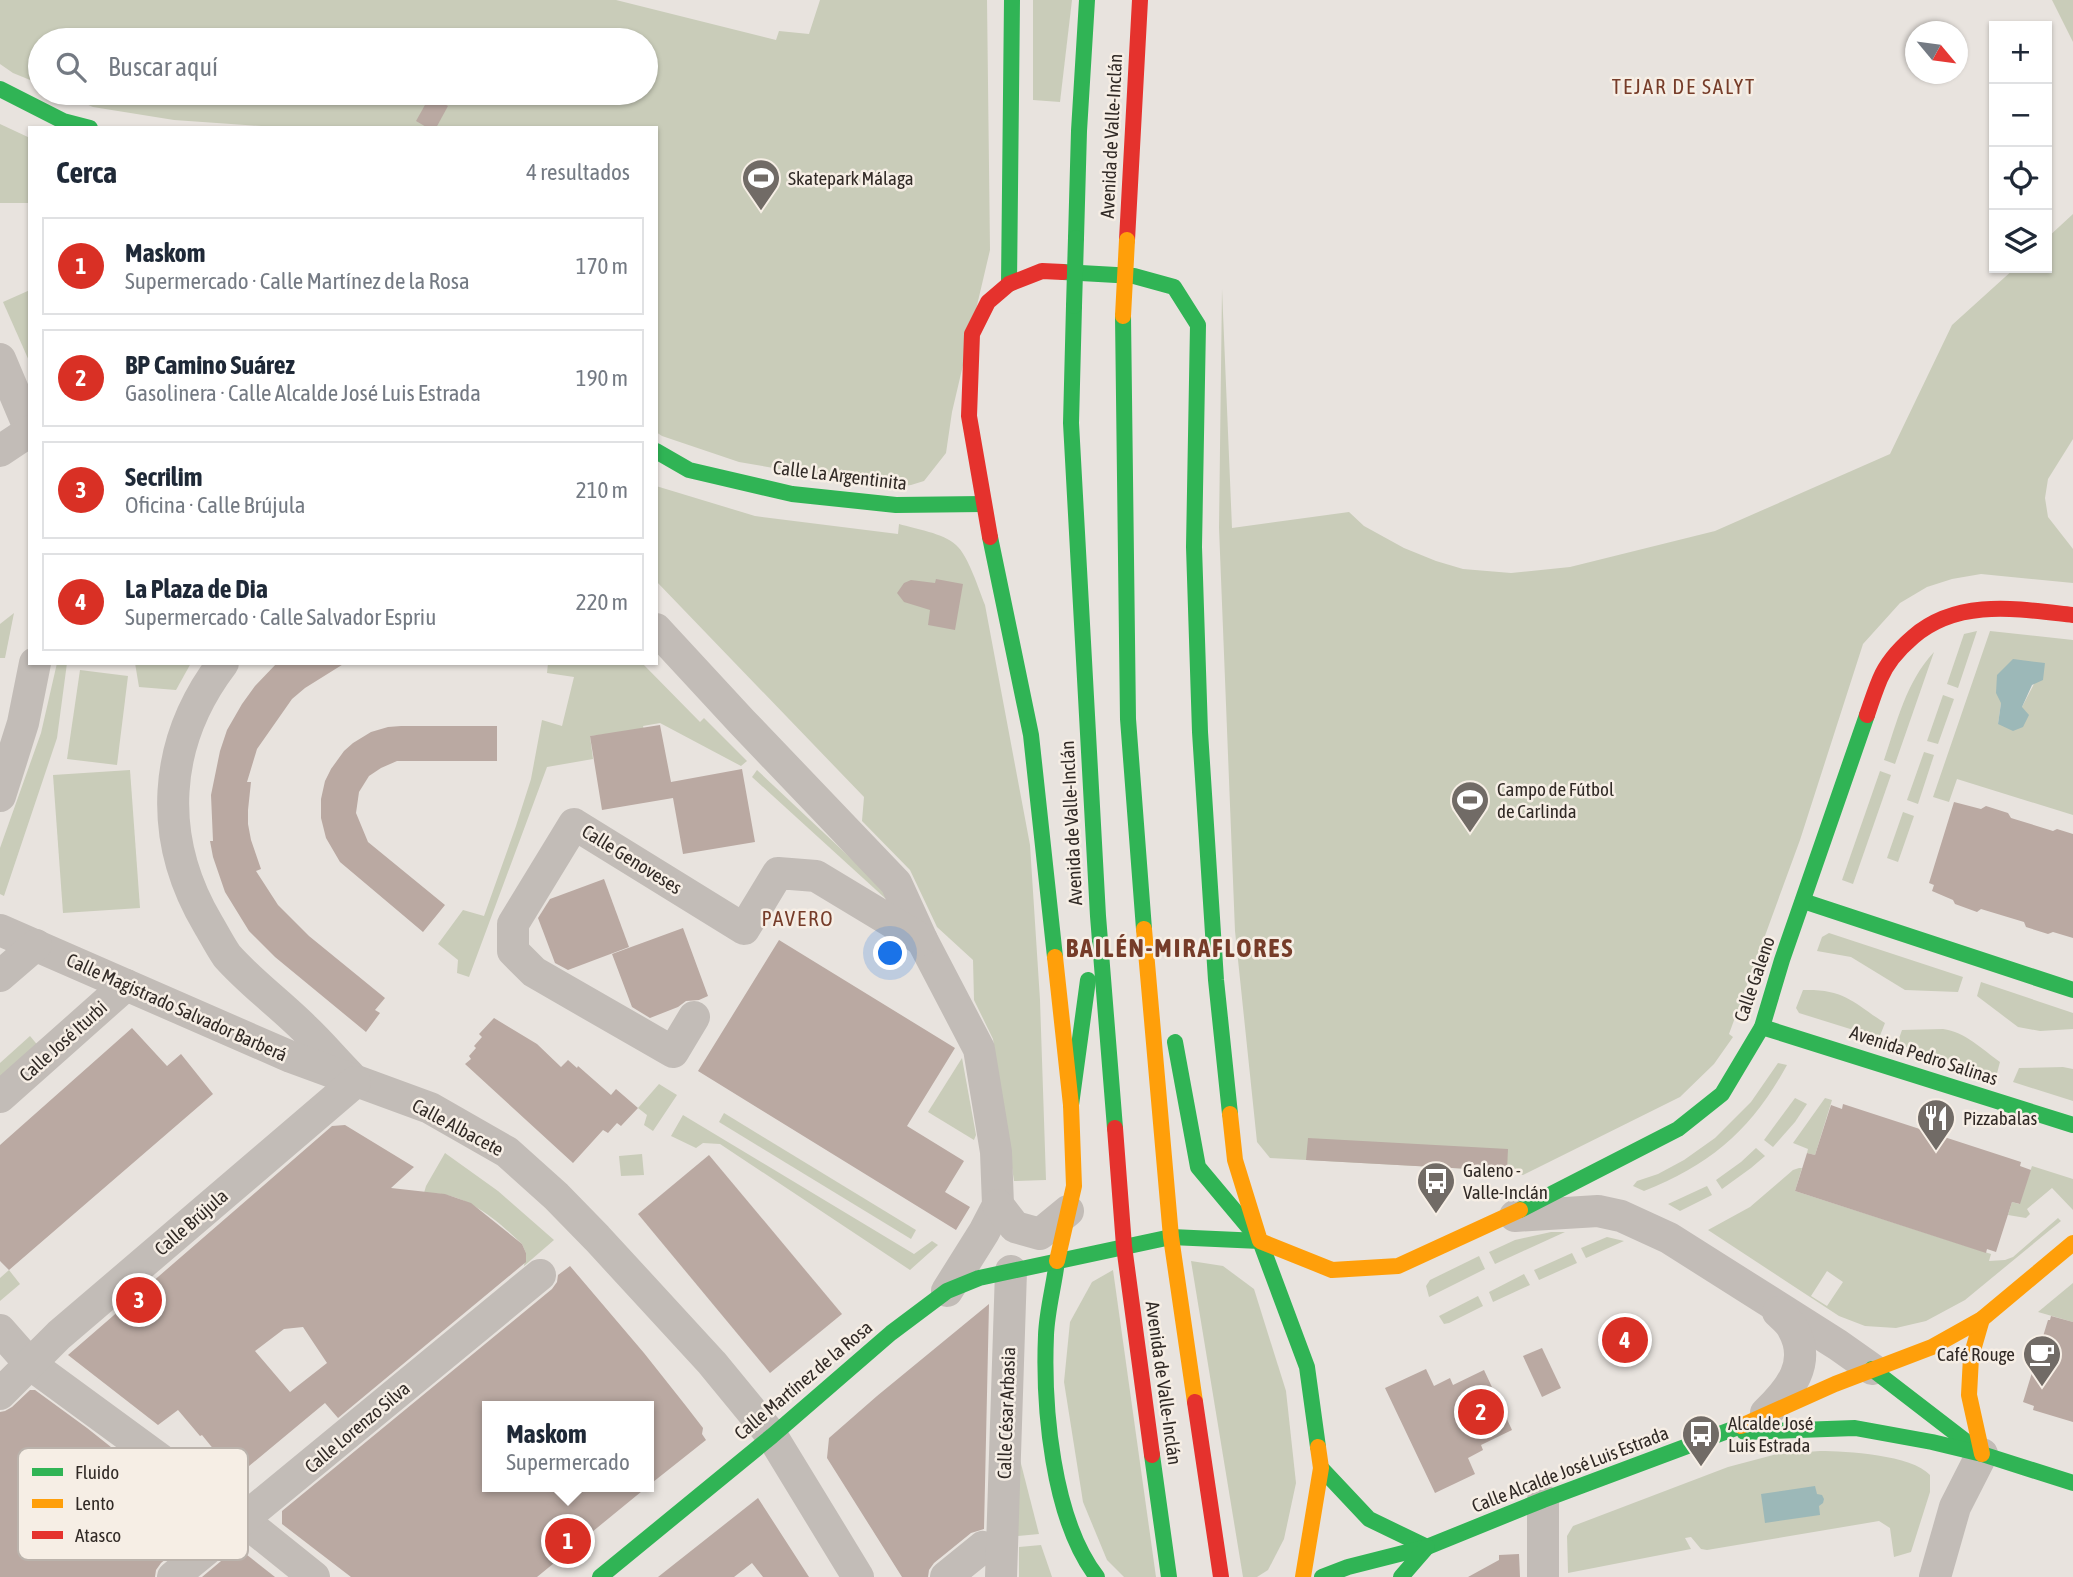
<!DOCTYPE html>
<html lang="es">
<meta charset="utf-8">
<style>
body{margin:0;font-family:"Asap Condensed",sans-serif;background:#f2f2f3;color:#1f2937}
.controls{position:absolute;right:21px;top:21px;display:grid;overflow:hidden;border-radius:0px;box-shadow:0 2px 5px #0004}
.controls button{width:63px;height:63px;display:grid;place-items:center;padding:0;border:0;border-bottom:2px solid #e0e1e3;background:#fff;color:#1f2937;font:35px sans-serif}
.compass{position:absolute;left:1905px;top:21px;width:63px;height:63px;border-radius:50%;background:#fff;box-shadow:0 2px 5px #0004;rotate:119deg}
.you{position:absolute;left:891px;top:954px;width:24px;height:24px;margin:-18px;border:5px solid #fff;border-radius:50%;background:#1a73e8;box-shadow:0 0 0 10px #1a73e833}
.badge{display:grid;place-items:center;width:46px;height:46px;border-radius:50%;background:#d93025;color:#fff;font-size:23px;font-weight:700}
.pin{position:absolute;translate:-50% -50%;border:4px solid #fff;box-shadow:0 2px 7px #0006}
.popup{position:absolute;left:482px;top:1401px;width:172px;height:91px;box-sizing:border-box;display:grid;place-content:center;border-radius:0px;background:#fff;filter:drop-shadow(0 2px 5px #0005);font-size:23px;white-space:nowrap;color:#747a83}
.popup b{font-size:26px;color:#1f2937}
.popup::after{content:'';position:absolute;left:50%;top:100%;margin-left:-14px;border:14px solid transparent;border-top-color:#fff}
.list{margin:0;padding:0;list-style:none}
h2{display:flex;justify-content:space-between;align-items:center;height:91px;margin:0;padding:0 28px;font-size:30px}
h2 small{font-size:23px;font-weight:400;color:#747a83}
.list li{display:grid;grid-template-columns:46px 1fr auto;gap:21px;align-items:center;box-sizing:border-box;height:98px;margin:0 14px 14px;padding:0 14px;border:2px solid #e0e1e3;border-radius:0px}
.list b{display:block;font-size:26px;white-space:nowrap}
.list p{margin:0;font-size:23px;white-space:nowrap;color:#747a83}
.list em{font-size:23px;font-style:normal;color:#747a83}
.icon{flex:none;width:38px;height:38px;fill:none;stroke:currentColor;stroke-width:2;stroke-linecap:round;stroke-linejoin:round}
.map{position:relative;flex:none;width:2073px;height:1577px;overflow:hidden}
.search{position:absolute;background:#fff;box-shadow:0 2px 5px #0004;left:28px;top:28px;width:630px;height:77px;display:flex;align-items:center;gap:18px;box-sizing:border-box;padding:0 24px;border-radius:38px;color:#747a83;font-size:26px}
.panel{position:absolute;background:#fff;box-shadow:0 2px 5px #0004;left:28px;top:126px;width:630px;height:539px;border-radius:0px}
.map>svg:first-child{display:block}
.green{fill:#c9ccb9;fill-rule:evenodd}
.water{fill:#9cb8b8}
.building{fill:#baa9a2;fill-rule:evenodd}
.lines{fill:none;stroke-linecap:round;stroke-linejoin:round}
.street{stroke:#c2bcb7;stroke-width:32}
.fast{stroke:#30b455;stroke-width:16}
.slow{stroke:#ff9f0a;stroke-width:16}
.jam{stroke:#e5322d;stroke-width:16}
.fast-bridge{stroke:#30b455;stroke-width:16}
.slow-bridge{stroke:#ff9f0a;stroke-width:16}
.labels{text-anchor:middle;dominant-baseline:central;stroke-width:5;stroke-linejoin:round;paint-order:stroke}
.street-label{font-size:19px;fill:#312a26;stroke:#f6eee5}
.poi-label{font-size:19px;fill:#312a26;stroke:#f6eee5;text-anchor:start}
.neighbourhood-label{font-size:21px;letter-spacing:2px;fill:#763c29;stroke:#f6eee5}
.district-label{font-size:26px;font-weight:bold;letter-spacing:2px;fill:#763c29;stroke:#f6eee5}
.key{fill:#f6eee5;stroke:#bbb3ac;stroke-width:2}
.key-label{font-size:19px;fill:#312a26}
</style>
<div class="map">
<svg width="2073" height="1577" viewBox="0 0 2073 1577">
<rect width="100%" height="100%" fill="#e8e3de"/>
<g class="green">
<path d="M0,0H616L776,40L779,31L809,34L820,0H987L990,250L952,412L946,453L924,481L911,485L888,488L739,462L662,436L656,432V128H290L174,120L93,107L60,93H646V40H40V84L13,73L0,64Z"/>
<path d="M1033,0H1072L1060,102L1033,100Z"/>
<path d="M2052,0H2073V42Z"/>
<path d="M0,124L30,138V203H0Z"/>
<path d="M2073,214V439L2048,479L2045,498L2048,517L2073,549V583L1981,574L1952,579L1927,587L1900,603L1863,644L1800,840L1729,1034L1733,1037L1714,1064L1680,1097L1523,1175L1507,1171L1270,1158L1257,1142L1235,931L1219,528L1222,289L1232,528L1349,512L1364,526L1404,548L1436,561L1463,569L1511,573L1570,567L1715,531L1890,454L1952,325L2015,268H2047V238Z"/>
<path d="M30,290V363L3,302Z"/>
<path d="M656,486L755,516L898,534L899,524C916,529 943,533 956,545C968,555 979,590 985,605L1030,845L1040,1000L1046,1180L1014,1181L993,1039L974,1000L973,960L937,927L910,870L862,821L864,797L656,581Z"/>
<path d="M14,613L5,658H0V624Z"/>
<path d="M1977,631L1958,688L1947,684L1964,634Z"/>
<path d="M1990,631L2073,640V815L1957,779L1949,802L1933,797ZM2045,663L2022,707L1998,724L2001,703Z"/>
<path d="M1934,652L1895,764L1884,760C1897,722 1906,682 1934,652Z"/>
<path d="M57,663H67L57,738L4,896L0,894V848L41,733Z"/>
<path d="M135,663H191L176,690L139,687Z"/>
<path d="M548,663H642L700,722L704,718L747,761L741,766L660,723L643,726L644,730L590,736L593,759L547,767L469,977L457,973L458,960L438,944L463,910L484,916L516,826L531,779L542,720L562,726L574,677L547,673Z"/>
<path d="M80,670L128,676L117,765L67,759Z"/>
<path d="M1943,695L1954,699L1938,744L1927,741Z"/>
<path d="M1924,752L1934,755L1918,804L1907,800Z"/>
<path d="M130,770L140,908L63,913L53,775Z"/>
<path d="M757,770L891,896L886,899L752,777Z"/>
<path d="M1880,771L1891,775L1853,884L1842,880Z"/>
<path d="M1903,812L1914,816L1898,862L1887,858Z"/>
<path d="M1829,933L1963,977L1958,992L1905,990L1851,957L1817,951L1822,937Z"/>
<path d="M1981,982L2073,1013V1029L2040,1031L2018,1027L1977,996Z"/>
<path d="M1803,990C1845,989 1852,1002 1885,1023L1879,1038L1799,1013L1796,1008Z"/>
<path d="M1943,1029C1965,1032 1982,1049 2000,1062L1996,1077L1897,1044L1902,1030Z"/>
<path d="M30,1036L40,1048L0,1083V1063Z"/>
<path d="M962,1058L976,1135L974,1140L928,1112Z"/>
<path d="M1778,1063L1787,1065C1752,1129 1712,1164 1644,1191L1633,1186L1637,1181L1658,1174L1684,1160L1715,1138L1751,1102Z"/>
<path d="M2063,1067L2073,1069V1101L2013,1082L2019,1068Z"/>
<path d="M659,1084L677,1095L653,1131L644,1125L647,1115L638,1108Z"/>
<path d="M1795,1098L1807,1104L1795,1122L1773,1147L1764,1140Z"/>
<path d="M1825,1098L1832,1100L1815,1155L1807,1153L1808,1149L1793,1143Z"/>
<path d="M724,1113L916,1230L911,1239L719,1122Z"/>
<path d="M683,1115L914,1254L932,1241L938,1245L910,1270L720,1144L703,1143L696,1148L671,1136Z"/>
<path d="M1756,1148L1765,1156L1751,1168L1722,1189L1716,1180L1741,1162Z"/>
<path d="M445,1153L498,1191L554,1240L524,1266L526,1253L522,1244C495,1218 464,1191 424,1193L426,1186Z"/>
<path d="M642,1154L644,1175L621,1176L619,1156Z"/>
<path d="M2032,1166L2073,1179V1210L2052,1188L2027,1209L2030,1214L2026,1218L2008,1215L2012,1202L2019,1204Z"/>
<path d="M1799,1168H1802L1795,1191L1991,1254L1989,1261L2005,1260L2013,1257L2058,1218L2061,1221L1965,1300L1926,1321L1896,1328L1865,1326L1839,1316L1708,1230L1750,1207L1793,1170ZM1827,1271L1843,1282L1827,1306L1811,1296Z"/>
<path d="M1707,1186L1712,1195L1680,1211L1668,1204Z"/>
<path d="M1551,1232H1565L1495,1264L1489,1252L1515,1240Z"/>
<path d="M1607,1237L1624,1241L1586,1258L1581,1248Z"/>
<path d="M1572,1253L1577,1263L1539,1280L1534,1270Z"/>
<path d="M1479,1256L1485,1269L1429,1297L1426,1286L1430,1280Z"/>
<path d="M1191,1261L1223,1266L1254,1289L1286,1391L1296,1483L1284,1539L1268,1570L1257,1577H1243Z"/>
<path d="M9,1270L20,1284L0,1301V1278Z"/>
<path d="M1113,1270L1156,1577H1124L1107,1560L1083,1502L1064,1382L1070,1322L1092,1282Z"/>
<path d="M1524,1274L1530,1285L1493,1302L1489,1292Z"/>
<path d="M2073,1283V1322L2038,1312Z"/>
<path d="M1478,1296L1483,1306L1449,1323L1444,1324L1439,1316Z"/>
<path d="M1820,1451C1846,1451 1912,1455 1930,1475V1492L1911,1552L1894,1557L1890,1528L1879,1521L1707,1550L1701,1549L1691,1537L1685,1538L1691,1549L1568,1573L1567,1536L1573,1526L1728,1467L1777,1454Z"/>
<path d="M1018,1452L1039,1534L1018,1536Z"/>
<path d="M1041,1545L1052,1577H1019V1547Z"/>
</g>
<g class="water">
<path d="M2013,659L2045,663L2043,680L2032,685L2022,707L2029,715L2023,727L2013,731L1998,724L2001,703L1996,693L1997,675Z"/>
<path d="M1815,1486L1817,1494L1822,1495L1824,1499L1823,1503L1819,1506L1820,1515L1765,1523L1761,1494Z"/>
</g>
<g class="building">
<path d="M430,96L448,106L436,128H428L416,121Z"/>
<path d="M936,579L963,584L955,630L928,625L930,610L904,602L897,593L904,583L911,580L935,583Z"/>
<path d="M277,663H345L305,688L292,699L257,749L247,782H251L248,810V824L251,840L261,869L256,871L278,905L309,936L385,998L375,1010L380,1013L366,1032L275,957L249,931L225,892L213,857L210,841H213L211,795L220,751L227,730L242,704L255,686Z"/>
<path d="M660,725L671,782L742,769L755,842L683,854L673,798L602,810L590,736Z"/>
<path d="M401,726H497V761H397L381,768L369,776L359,792L356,813L368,842L445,905L423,932L340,862L326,838L321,818V799L325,781L331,769L344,751L353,743L371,732L388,727Z"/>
<path d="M1954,802L1981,809L1986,806L2008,813L2011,818L2053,831L2057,829L2073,834V938L2053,932L2048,934L2026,927L2024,922L1981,909L1977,912L1955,904L1953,900L1932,891L1934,885L1929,883Z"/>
<path d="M604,879L629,947L568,970L555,963L538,918L550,899Z"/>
<path d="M683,928L708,996L699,1000L686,1001L678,1007L650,1018L632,1007L612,954Z"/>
<path d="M779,940L955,1048L907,1126L964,1161L945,1192L970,1207L956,1230L698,1071Z"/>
<path d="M494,1018L537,1044L561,1067L568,1060L577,1068L578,1066L611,1095L616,1089L638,1108L621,1126L617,1123L608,1133L603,1130L573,1163L465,1064L471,1059L469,1056L476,1048L474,1046L482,1037L479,1034Z"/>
<path d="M132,1028L167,1066L181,1054L213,1094L9,1270L0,1261V1145Z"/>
<path d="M1843,1104L2021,1162L2020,1166L2031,1170L2020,1204L2012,1202L1996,1252L1987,1249L1986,1253L1795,1191L1807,1153L1815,1155L1831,1105L1842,1109Z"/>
<path d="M345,1125L414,1167L391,1188L445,1194L471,1203L522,1244L526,1253V1262L338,1418L325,1403L243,1471L228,1455L225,1458L217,1449L215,1451L202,1435L200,1436L178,1410L158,1425L68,1355L332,1126ZM303,1327L327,1363L290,1392L255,1351L284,1329Z"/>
<path d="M1308,1138L1508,1149L1507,1171L1306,1160Z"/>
<path d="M709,1155L842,1314L770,1373L638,1214Z"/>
<path d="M570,1266L644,1353L686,1406L703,1428L702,1434L706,1440L648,1486V1406H487V1487H647L537,1577H351L282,1524V1511L552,1289L557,1282L558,1275Z"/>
<path d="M989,1304L984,1529L971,1533L934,1563L929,1570L928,1577H902L827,1458L829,1438L877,1396Z"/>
<path d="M2051,1316L2073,1322V1422L2033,1410L2034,1406L2023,1402L2048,1320H2050Z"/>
<path d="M1542,1348L1561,1388L1542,1397L1523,1356Z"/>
<path d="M1426,1369L1434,1386L1450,1378L1453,1385L1484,1370L1512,1430L1481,1445L1483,1450L1468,1458L1475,1474L1435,1493L1385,1388Z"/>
<path d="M30,1390H35L87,1428L198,1516L200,1531L161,1563L156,1570L155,1577H0V1412L5,1411L12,1407Z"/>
<path d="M758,1498L809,1577H763L752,1563L734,1577H658Z"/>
<path d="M233,1551H242L275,1577H202Z"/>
<path d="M1519,1554L1520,1577H1468L1499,1560V1555Z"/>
</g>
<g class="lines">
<g class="street">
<path d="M0,359L30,430"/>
<path d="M0,451L30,431"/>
<path d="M656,629L742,722L896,883L922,940L979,1049L996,1152L998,1205L984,1232L947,1291"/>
<path d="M223,663C162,743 157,838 208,924C214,934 220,946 227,956C251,983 280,1004 305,1029C321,1044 335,1061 350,1076"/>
<path d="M0,796L23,723L35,663"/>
<path d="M0,930L291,1057L430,1108L507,1152L556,1196L597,1238L712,1363L772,1436L858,1577"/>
<path d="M0,976L36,945"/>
<path d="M694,1017L673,1052L534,972L513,951V924L574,824L744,929L778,873L816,876L922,940"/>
<path d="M0,1097L126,985"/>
<path d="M998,1205L1015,1227L1040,1234L1068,1211"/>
<path d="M1515,1216L1598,1211L1621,1216L1669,1238L1838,1345L1872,1369"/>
<path d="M0,1330L30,1364L243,1520L314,1577"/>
<path d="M0,1394L59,1335L355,1082"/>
<path d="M1766,1413C1790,1390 1812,1363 1793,1329C1790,1322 1783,1317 1778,1312"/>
<path d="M1543,1500V1577"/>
<path d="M173,1577L540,1275"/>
<path d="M946,1577L983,1547L1001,1555"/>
<path d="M1001,1577L1011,1271"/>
<path d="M1935,1577L1955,1507L1982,1454"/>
</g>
<g class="fast">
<path d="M0,89L63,121L90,128"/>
<path d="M1076,238L1079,131L1087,0"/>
<path d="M1063,272L1134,276L1174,287L1198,325L1194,547L1200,732L1216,980L1230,1114"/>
<path d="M1009,284L1012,0"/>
<path d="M1074,306L1071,423L1098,916L1115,1128"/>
<path d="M1123,316L1128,719L1144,929"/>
<path d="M656,451L689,470L792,494L896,505L983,504"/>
<path d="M990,537L1031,735L1055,957"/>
<path d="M1803,901L2073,990"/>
<path d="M1762,1027L2073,1125"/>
<path d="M1175,1042L1198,1167L1260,1241L1307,1367L1318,1447"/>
<path d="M1071,1105L1088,980"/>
<path d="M1520,1210L1678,1129L1722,1094L1762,1027L1782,960L1867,715"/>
<path d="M1057,1261C1054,1286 1047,1310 1046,1335C1043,1406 1052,1519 1097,1577"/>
<path d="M1872,1369L1972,1446"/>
<path d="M1744,1432L1855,1428L1932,1442L1982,1454L2073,1483"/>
<path d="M1152,1455L1169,1577"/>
<path d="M1321,1468L1369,1519L1427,1547"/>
<path d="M600,1577L772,1436L891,1333L947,1291L979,1278L1171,1237L1260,1241"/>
<path d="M1322,1577L1348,1567L1427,1547L1543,1500L1741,1426"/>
<path d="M1401,1577L1427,1547"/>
</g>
<g class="slow">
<path d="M1144,929L1171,1237L1195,1402"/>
<path d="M1055,957L1071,1105L1074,1186L1057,1261"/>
<path d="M1230,1114L1235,1160L1260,1241L1332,1270L1398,1266L1520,1210"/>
<path d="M1982,1319L1971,1357L1969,1395L1982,1454"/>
<path d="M1741,1426L1835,1384L1932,1347L1982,1319L2073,1243"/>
<path d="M1303,1577L1321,1468L1318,1447"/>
</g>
<g class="jam">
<path d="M1127,240L1140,0"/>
<path d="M990,537L969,416L972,334L988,302L1009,284L1042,271L1063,272"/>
<path d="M1867,715C1871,703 1875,691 1880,679C1887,662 1899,649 1913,637C1958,598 2018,609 2073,615"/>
<path d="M1115,1128L1124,1246L1152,1455"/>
<path d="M1195,1402L1221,1577"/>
</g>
<path class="fast-bridge" d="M1074,306L1076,238"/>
<path class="slow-bridge" d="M1123,316L1127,240"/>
</g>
<defs>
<symbol id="stadium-pin" viewBox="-11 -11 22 30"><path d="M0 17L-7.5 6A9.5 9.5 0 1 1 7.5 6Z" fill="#716b66" stroke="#f6eee5"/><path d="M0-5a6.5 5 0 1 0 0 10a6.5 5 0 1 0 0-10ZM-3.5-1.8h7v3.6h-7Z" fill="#fff"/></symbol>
<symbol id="restaurant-pin" viewBox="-11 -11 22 30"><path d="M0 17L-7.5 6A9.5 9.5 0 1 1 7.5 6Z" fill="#716b66" stroke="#f6eee5"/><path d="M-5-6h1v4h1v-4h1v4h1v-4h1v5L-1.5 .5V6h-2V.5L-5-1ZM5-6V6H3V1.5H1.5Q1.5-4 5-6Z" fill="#fff"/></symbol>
<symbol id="bus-pin" viewBox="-11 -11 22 30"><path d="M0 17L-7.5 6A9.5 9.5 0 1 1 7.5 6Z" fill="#716b66" stroke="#f6eee5"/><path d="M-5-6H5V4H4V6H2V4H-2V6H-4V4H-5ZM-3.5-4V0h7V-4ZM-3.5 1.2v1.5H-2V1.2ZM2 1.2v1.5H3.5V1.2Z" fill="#fff"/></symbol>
<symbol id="cafe-pin" viewBox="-11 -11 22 30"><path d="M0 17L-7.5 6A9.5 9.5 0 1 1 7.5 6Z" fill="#716b66" stroke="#f6eee5"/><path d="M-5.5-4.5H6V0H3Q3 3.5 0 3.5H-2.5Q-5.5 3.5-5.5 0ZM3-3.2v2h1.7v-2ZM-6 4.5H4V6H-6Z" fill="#fff"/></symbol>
</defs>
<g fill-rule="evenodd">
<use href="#stadium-pin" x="739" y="156" width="44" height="60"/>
<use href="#stadium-pin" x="1448" y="778" width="44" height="60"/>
<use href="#restaurant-pin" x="1914" y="1096" width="44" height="60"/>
<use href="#bus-pin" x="1414" y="1159" width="44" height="60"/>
<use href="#cafe-pin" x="2020" y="1332" width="44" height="60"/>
<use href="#bus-pin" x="1679" y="1412" width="44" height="60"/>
</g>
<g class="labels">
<g class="street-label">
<text transform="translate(1111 136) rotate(-87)">Avenida de Valle-Inclán</text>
<text transform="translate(840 475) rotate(7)">Calle La Argentinita</text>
<text transform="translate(1071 823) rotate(-93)">Avenida de Valle-Inclán</text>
<text transform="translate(632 859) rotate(32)">Calle Genoveses</text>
<text transform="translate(1754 979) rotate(-71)">Calle Galeno</text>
<text transform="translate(177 1007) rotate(24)">Calle Magistrado Salvador Barberá</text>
<text transform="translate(63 1041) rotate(-42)">Calle José Iturbi</text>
<text transform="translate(1924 1055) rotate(18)">Avenida Pedro Salinas</text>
<text transform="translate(458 1127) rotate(28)">Calle Albacete</text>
<text transform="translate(191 1222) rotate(-41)">Calle Brújula</text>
<text transform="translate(803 1380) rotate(-40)">Calle Martínez de la Rosa</text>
<text transform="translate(1164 1383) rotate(82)">Avenida de Valle-Inclán</text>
<text transform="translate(1006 1413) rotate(-88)">Calle César Arbasia</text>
<text transform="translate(357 1427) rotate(-40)">Calle Lorenzo Silva</text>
<text transform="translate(1570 1469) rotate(-21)">Calle Alcalde José Luis Estrada</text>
</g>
<g class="poi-label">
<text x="788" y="178">Skatepark Málaga</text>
<text x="1497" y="789">Campo de Fútbol<tspan x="1497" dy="22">de Carlinda</tspan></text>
<text x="1963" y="1118">Pizzabalas</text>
<text x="1463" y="1170">Galeno -<tspan x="1463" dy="22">Valle-Inclán</tspan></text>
<text x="2015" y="1354" text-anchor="end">Café Rouge</text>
<text x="1728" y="1423">Alcalde José<tspan x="1728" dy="22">Luis Estrada</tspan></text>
</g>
<g class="neighbourhood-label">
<text x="1684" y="86">TEJAR DE SALYT</text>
<text x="798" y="918">PAVERO</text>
</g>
<g class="district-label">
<text x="1180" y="948">BAILÉN-MIRAFLORES</text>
</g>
</g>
<rect x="18" y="1448" width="230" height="112" rx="10" class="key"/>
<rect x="32" y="1468" width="31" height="8" fill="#30b455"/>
<rect x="32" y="1499" width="31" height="9" fill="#ff9f0a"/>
<rect x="32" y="1531" width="31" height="8" fill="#e5322d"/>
<g class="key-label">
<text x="75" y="1479">Fluido</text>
<text x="75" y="1510">Lento</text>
<text x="75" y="1542">Atasco</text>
</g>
</svg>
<div class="controls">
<button>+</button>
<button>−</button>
<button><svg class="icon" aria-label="locate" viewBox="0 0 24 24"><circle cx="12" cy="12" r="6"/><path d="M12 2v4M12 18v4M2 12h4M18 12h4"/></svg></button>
<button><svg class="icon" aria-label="layers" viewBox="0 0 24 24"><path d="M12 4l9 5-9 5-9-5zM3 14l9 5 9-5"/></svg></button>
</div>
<svg class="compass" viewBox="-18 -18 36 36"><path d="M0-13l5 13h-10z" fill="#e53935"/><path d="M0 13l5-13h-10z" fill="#747a83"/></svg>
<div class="you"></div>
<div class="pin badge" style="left:568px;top:1541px">1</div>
<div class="popup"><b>Maskom</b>Supermercado</div>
<div class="pin badge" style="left:1481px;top:1412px">2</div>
<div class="pin badge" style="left:139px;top:1300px">3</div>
<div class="pin badge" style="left:1625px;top:1340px">4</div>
<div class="search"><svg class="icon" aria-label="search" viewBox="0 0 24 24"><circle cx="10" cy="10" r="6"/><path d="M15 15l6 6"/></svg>Buscar aquí</div>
<section class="panel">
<h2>Cerca<small>4 resultados</small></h2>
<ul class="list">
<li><span class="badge">1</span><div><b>Maskom</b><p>Supermercado · Calle Martínez de la Rosa</p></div><em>170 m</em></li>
<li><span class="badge">2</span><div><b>BP Camino Suárez</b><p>Gasolinera · Calle Alcalde José Luis Estrada</p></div><em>190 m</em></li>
<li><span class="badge">3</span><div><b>Secrilim</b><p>Oficina · Calle Brújula</p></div><em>210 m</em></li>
<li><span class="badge">4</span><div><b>La Plaza de Dia</b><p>Supermercado · Calle Salvador Espriu</p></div><em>220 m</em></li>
</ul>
</section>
</div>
